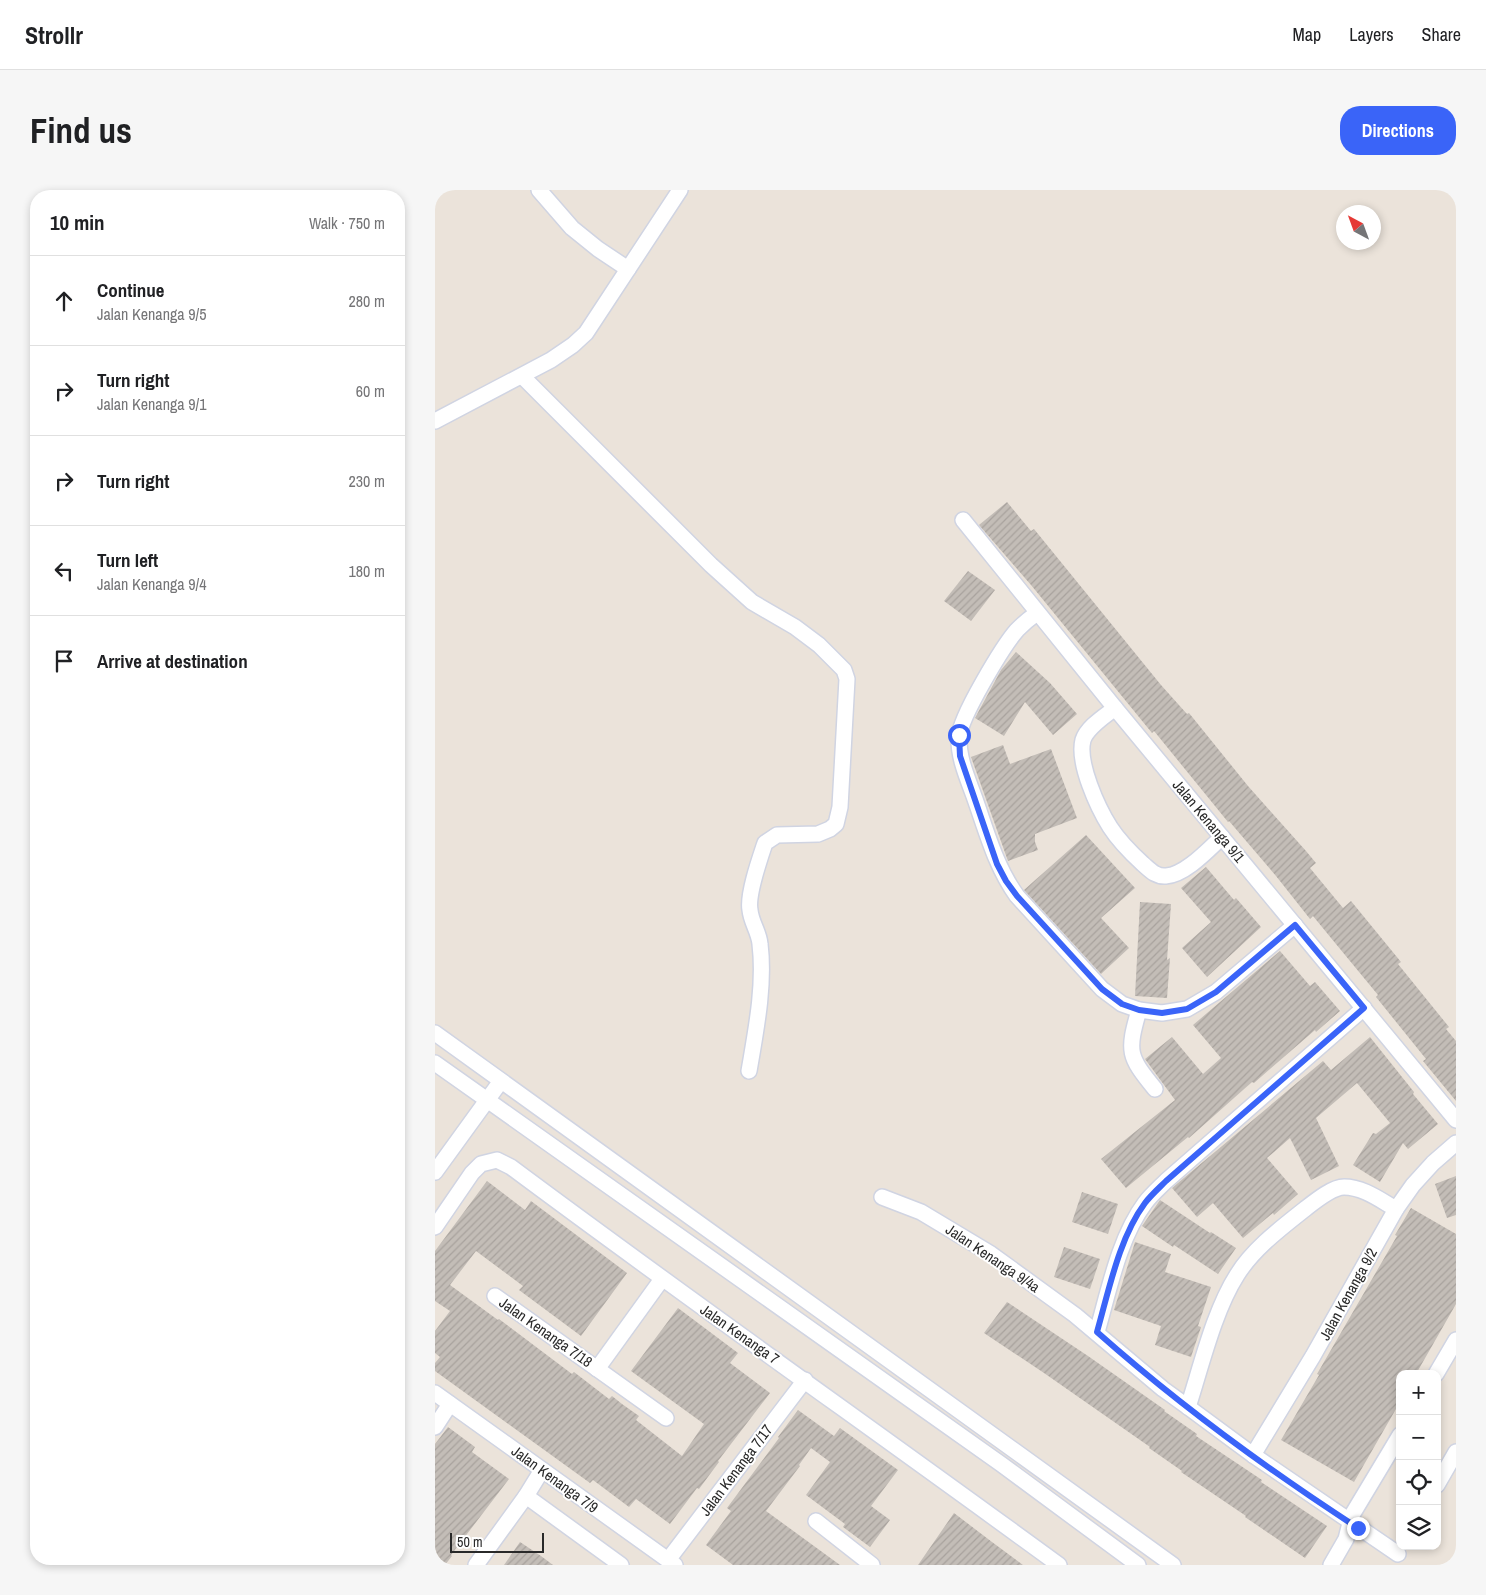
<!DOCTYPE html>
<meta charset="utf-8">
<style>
body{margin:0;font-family:"Archivo Narrow",sans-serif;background:#f6f6f6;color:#202124}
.controls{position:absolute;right:15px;bottom:15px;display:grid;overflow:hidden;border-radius:10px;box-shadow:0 2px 8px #0003}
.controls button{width:45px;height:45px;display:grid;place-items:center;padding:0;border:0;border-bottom:1px solid #e0e0e0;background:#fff;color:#202124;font:25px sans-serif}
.compass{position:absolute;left:901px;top:15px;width:45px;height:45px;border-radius:50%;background:#fff;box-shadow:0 2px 8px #0003;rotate:319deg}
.scale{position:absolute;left:15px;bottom:12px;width:94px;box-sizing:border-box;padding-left:5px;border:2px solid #292929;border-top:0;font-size:14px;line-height:18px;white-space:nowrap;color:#292929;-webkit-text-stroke:4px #fff;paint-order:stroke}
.stop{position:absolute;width:15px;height:15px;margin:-11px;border:4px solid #3a64f8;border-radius:50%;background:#fff}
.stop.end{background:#3a64f8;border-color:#fff;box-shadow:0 1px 5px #0008}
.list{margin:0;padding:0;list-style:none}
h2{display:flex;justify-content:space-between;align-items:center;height:65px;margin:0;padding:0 20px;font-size:21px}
h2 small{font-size:16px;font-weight:400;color:#757577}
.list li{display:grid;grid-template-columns:32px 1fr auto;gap:15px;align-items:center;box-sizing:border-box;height:90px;padding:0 20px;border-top:1px solid #e0e0e0}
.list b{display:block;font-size:19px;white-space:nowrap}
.list p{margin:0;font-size:16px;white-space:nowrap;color:#757577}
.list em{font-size:16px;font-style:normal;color:#757577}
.icon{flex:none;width:28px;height:28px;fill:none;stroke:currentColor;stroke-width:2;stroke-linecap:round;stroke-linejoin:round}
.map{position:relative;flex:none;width:1021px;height:1375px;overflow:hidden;border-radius:20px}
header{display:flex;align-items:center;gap:30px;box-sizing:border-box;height:70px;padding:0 25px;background:#fff;border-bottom:1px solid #e0e0e0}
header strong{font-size:24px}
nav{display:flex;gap:28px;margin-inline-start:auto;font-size:18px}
.intro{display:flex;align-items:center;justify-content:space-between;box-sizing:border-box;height:120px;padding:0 30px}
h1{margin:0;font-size:35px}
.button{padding:12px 22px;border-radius:20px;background:#3a64f8;color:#fff;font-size:18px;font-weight:700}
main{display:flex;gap:30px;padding:0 30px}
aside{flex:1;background:#fff;border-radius:20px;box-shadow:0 2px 8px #0003}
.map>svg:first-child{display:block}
.building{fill:url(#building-hatch)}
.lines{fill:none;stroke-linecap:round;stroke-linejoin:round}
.minor-casing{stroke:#d0d4e2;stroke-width:18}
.minor{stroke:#fff;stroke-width:15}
.route{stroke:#3a64f8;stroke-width:6}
.labels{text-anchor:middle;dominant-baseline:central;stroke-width:4;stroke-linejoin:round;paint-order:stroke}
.street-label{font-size:15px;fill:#292929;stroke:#fff}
</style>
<header>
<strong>Strollr</strong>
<nav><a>Map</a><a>Layers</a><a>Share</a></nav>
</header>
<div class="intro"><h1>Find us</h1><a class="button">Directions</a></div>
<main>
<aside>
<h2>10 min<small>Walk · 750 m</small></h2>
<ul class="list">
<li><svg class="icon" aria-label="ahead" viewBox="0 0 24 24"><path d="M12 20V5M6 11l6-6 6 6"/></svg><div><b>Continue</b><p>Jalan Kenanga 9/5</p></div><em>280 m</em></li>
<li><svg class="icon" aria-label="right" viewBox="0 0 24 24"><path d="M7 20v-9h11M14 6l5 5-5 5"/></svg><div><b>Turn right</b><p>Jalan Kenanga 9/1</p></div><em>60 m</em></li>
<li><svg class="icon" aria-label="right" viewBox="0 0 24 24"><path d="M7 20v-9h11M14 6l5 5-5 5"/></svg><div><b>Turn right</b></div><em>230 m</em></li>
<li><svg class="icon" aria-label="left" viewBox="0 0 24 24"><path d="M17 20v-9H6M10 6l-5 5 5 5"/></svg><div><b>Turn left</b><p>Jalan Kenanga 9/4</p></div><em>180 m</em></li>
<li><svg class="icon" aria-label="arrive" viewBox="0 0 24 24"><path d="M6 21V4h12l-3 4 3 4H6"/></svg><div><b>Arrive at destination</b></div></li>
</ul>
</aside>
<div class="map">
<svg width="1021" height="1375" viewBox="0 0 1021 1375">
<defs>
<pattern id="building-hatch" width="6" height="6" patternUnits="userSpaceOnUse" patternTransform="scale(1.25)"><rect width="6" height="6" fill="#c3bdb7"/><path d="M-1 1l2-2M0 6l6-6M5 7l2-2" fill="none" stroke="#a8a29d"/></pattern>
</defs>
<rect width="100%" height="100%" fill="#ebe3da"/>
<g class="building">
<path d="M572,312L596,341L599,339L726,495L752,524L754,523L813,596L871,661L881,673L875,678L908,718L916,711L966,772L963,774L1014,837L1011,839L1021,851V911L988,871L991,869L941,807L943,805L896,748L878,726L875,729L841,686L794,631L793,632L719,541L717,543L596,395L544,335Z"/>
<path d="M533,381L560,400L536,431L509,411Z"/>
<path d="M581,462L615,493L642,524L618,545L590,512L569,546L540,528L566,480Z"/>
<path d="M568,555L575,574L616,559L642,628L600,644V652L603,660L573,671L536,567Z"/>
<path d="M651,645L700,698L666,728L694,758L666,784L589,700Z"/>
<path d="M771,677L799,710L801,708L826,737L772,787L747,758L776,732L746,698Z"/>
<path d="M705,712L736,714L732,770L735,768L732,808L700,806Z"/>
<path d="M845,761L875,796L880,792L905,821L881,842L880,840L819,893L817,892L754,948L753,947L691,998L666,969L740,910L710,869L737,847L768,884L786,868L758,835Z"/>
<path d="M935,847L979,902L978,904L1003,934L973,959L968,953L945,992L918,975L938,943L941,944L955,933L922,893L881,928L904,976L876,990L855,948L832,968L863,1004L839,1025L838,1023L808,1048L778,1013L762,1027L737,998L888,871L896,880Z"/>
<path d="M1021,986V1025L1012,1028L1000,994Z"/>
<path d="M52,991L90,1020L96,1011L192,1083L146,1146L84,1100L88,1096L41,1061L15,1095L63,1130L64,1129L137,1184L139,1182L174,1209L177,1206L187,1214L204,1226L201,1230L247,1266L269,1234L196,1181L243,1118L303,1163L295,1173L335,1203L283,1271L284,1272L264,1299L262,1298L235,1334L201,1309L194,1317L158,1290L155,1293L0,1181V1173L5,1167L0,1163V1141L15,1121L0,1111V1061Z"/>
<path d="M647,1002L683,1014L673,1044L637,1032Z"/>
<path d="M725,1010L775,1043L776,1042L801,1058L783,1084L739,1055L738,1057L707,1036Z"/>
<path d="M976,1018L1021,1044V1114L981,1184H965V1212L919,1292L846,1250L884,1185L882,1184L962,1046L960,1045Z"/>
<path d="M700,1052L736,1064L730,1082L776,1097L763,1136L766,1137L756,1167L720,1155L726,1136L679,1120Z"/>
<path d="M629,1057L665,1069L655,1099L619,1087Z"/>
<path d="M572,1112L653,1166L730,1220L729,1221L762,1244L761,1246L827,1290L826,1292L892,1336L870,1368L810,1327L811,1326L746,1282L747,1281L714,1258L715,1257L609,1183L549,1143Z"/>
<path d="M363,1220L399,1246L405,1238L463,1280L436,1316L455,1330L435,1357L408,1337L410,1334L371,1305L395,1272L376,1258L364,1275L365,1276L331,1321L405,1375H298L271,1355L296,1321L292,1318L344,1248L343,1247Z"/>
<path d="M13,1237L40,1257L37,1262L74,1289L16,1365L17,1366L10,1375H7L0,1370V1254Z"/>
<path d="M519,1323L557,1352L588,1375H483Z"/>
<path d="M85,1352L106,1366L118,1375H69Z"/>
</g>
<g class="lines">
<defs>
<g id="minor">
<path d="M104,0L137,38L163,59L193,79"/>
<path d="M87,186L276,375L317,412L360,437L384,455L409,480L412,489L405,617L401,634L395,639L383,644L342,645L330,653C325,668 312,705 315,720C316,732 324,742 325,754C330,795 321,840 314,881"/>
<path d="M0,231L116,170L138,155L151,143L245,0"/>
<path d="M528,330L680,518L1021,930"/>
<path d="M602,423C595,428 588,434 582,440C568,456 525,527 524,547C523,568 533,589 540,609C552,643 561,677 582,706L667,799L687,814L704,820L727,823L752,819L781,802L860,735"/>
<path d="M680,518C670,526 652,537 648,550C642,573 663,618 675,637C684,651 696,663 708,674C715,680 721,687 731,686C750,685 773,660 787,647"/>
<path d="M704,820C692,862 693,866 720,899"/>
<path d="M0,843L738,1375"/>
<path d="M0,873L566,1274L703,1375"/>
<path d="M0,982L66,891"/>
<path d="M447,1007L486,1022L556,1064L640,1125L728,1199L753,1217L818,1265L963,1364"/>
<path d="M0,1037L37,983L46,974L62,970L76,977C257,1112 442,1242 624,1375"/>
<path d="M60,1106L231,1228"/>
<path d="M662,1142C674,1100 684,1048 710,1013C716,1005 724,998 731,991L929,818"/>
<path d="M162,1179L227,1089"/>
<path d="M1001,1184L1021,1150"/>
<path d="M0,1203L240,1375"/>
<path d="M753,1217C766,1177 779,1121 802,1085C818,1059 846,1038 870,1019C879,1012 897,997 909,997C928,997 945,1010 961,1019"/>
<path d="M0,1237L15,1214"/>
<path d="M818,1265L878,1166L961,1019L978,995L998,973L1021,953"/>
<path d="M1002,1295L1021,1262"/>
<path d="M91,1306L186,1375"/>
<path d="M381,1331L437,1375"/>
<path d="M233,1370L370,1190"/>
<path d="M41,1375L91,1306L107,1280"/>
<path d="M896,1375L911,1349L917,1325L965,1245"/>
</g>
</defs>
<use href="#minor" class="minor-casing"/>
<use href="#minor" class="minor"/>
</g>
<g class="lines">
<path class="route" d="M524,545L525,566L562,674L571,691L582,706L667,799L687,814L704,820L727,823L752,819L781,802L860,735L929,818L731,991C724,998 716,1005 710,1013C684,1048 674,1100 662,1142C743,1214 832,1279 923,1338"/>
</g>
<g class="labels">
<g class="street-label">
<text transform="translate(774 631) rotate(50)">Jalan Kenanga 9/1</text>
<text transform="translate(558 1068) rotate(34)">Jalan Kenanga 9/4a</text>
<text transform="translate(913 1104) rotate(-61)">Jalan Kenanga 9/2</text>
<text transform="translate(111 1142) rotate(35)">Jalan Kenanga 7/18</text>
<text transform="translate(305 1144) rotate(35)">Jalan Kenanga 7</text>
<text transform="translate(301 1280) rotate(-53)">Jalan Kenanga 7/17</text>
<text transform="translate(120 1289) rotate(36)">Jalan Kenanga 7/9</text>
</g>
</g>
</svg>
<div class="controls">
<button>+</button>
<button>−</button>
<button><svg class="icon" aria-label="locate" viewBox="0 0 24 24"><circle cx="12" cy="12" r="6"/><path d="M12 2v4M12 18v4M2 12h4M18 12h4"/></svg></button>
<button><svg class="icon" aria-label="layers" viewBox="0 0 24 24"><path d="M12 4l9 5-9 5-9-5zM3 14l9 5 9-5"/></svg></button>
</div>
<svg class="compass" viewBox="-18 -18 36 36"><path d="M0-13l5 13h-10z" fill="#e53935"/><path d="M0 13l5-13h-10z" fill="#757577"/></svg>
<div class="scale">50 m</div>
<div class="stop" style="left:524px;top:545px"></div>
<div class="stop end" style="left:923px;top:1338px"></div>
</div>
</main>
